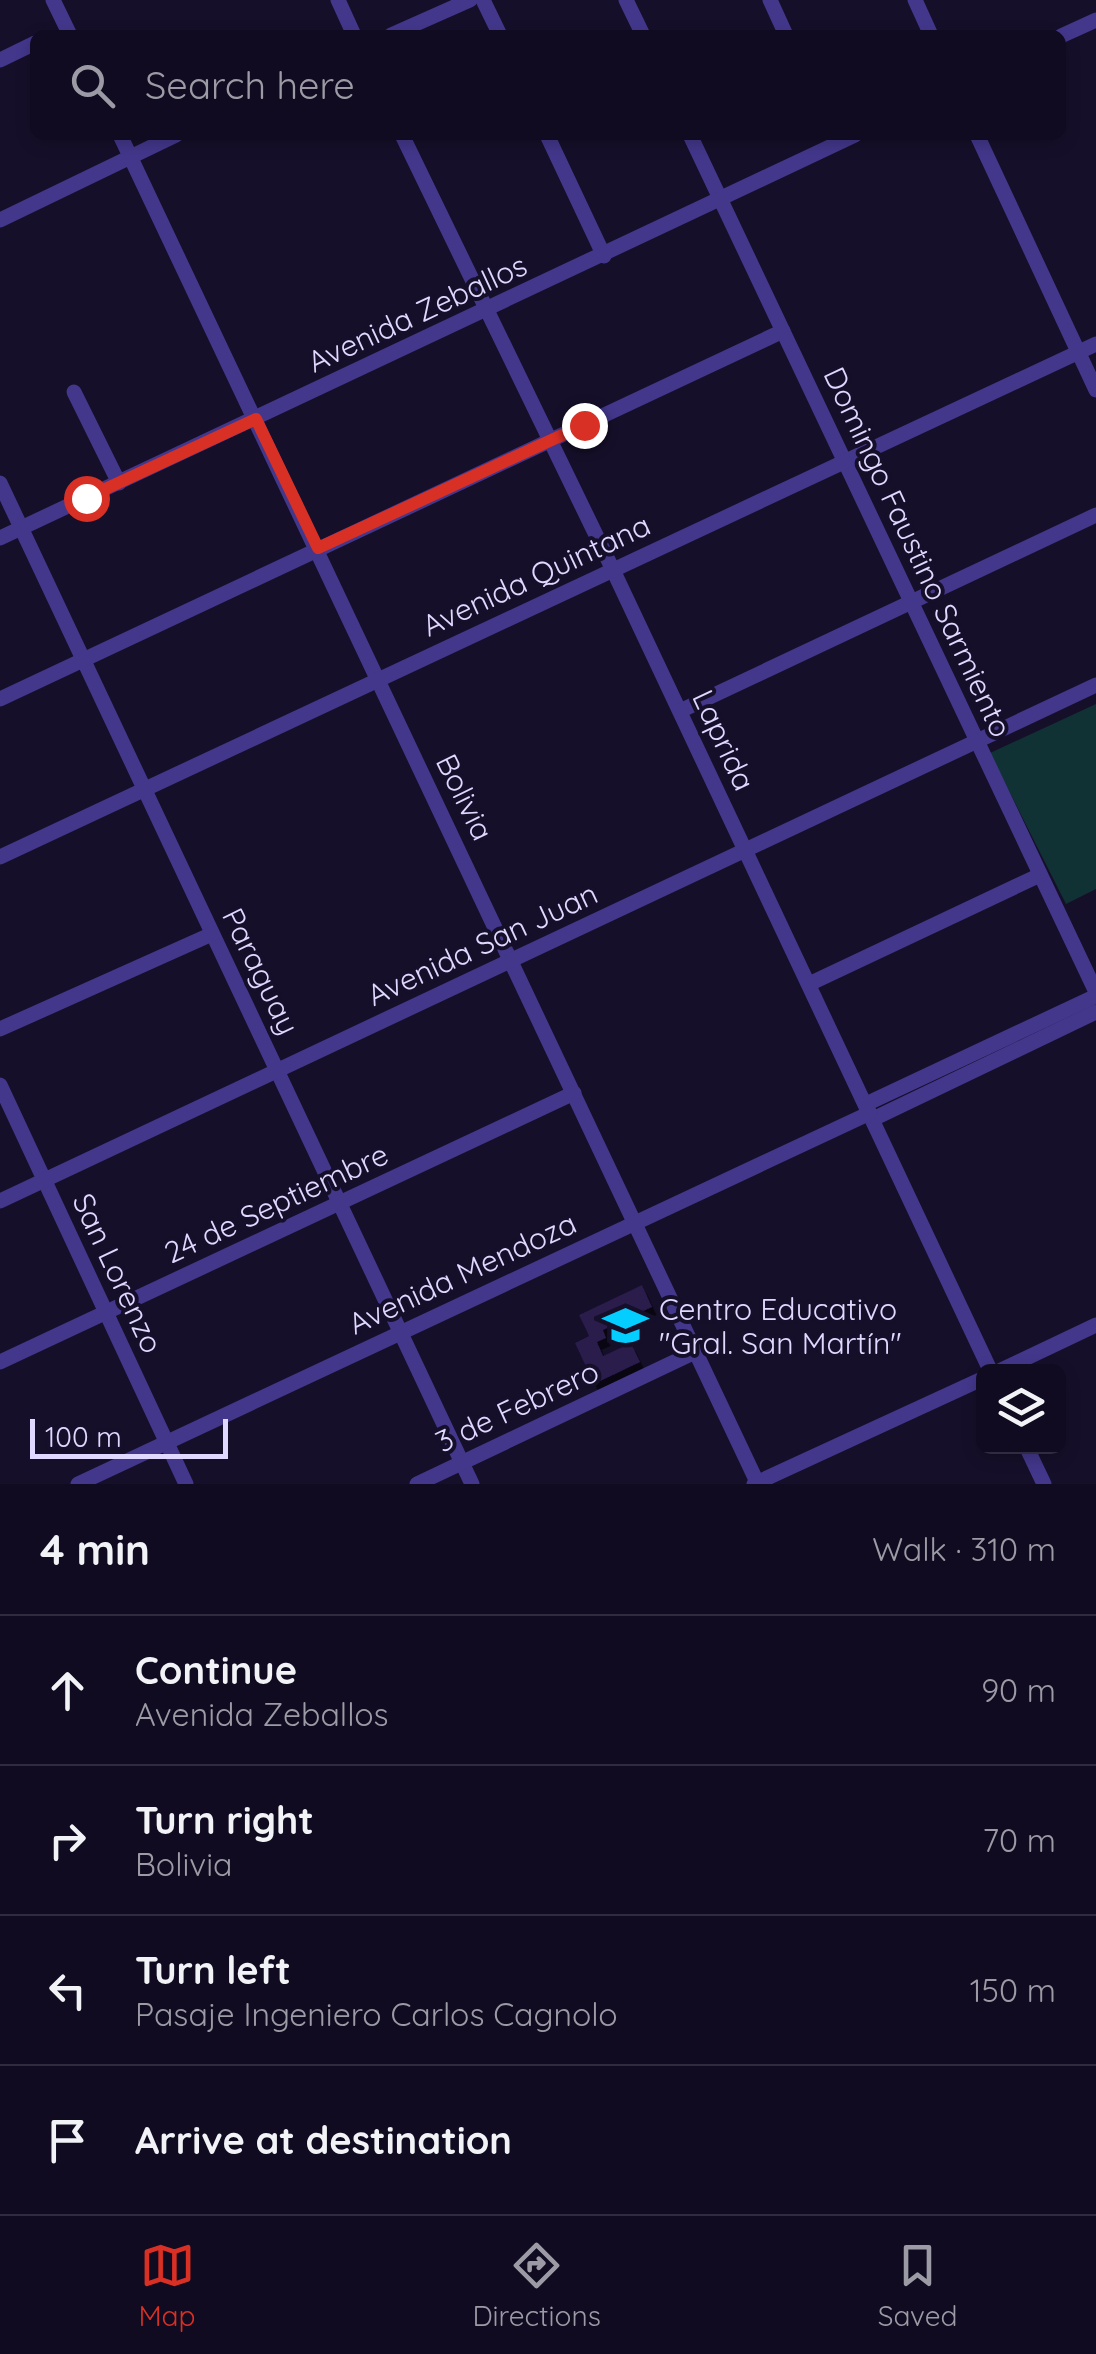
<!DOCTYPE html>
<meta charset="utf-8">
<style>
body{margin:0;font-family:Quicksand,sans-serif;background:#1e192d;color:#f1f3f6}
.controls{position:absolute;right:30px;bottom:30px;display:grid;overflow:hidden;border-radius:15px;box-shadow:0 5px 15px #0003}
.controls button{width:90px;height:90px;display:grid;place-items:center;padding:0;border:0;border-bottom:2px solid #302b3e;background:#100b20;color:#f1f3f6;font:50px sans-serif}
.scale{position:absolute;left:30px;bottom:25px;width:198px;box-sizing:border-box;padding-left:10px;border:5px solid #e0d8ff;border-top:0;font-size:28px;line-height:35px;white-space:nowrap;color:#e0d8ff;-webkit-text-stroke:8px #160f2a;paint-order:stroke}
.stop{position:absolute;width:30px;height:30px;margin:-22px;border:8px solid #d93025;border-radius:50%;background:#fff}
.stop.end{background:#d93025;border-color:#fff;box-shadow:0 2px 10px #0008}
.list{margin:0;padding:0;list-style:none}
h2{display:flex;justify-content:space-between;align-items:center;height:130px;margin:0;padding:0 40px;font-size:42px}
h2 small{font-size:32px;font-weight:400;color:#9c9ba5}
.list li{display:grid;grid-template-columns:65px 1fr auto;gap:30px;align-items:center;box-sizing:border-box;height:150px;padding:0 40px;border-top:2px solid #302b3e}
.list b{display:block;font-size:38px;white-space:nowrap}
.list p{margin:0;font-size:32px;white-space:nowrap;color:#9c9ba5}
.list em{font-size:32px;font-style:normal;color:#9c9ba5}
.icon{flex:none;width:55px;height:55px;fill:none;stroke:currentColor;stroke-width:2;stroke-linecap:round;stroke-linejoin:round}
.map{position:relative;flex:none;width:1096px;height:1484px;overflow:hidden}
.search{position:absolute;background:#100b20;box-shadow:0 5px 15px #0003;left:30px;right:30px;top:30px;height:110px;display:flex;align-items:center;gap:25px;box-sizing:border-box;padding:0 35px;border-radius:15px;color:#9c9ba5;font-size:38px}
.sheet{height:730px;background:#100b20}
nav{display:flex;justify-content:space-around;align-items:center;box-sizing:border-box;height:140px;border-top:2px solid #302b3e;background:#100b20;font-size:28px;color:#9c9ba5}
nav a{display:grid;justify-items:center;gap:5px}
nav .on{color:#d93025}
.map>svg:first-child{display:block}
.green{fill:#113235}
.building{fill:#291a4c;filter:url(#shadow)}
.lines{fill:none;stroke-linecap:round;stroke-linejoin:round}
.minor{stroke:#43378c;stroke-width:15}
.route{stroke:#d93025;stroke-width:12}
.labels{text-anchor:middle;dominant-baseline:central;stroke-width:8;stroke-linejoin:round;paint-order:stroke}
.street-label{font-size:30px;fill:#e0d8ff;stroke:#160f2a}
.poi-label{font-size:30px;fill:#e0d8ff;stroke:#160f2a;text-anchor:start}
</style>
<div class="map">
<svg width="1096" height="1484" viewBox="0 0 1096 1484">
<defs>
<filter id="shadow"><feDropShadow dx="4.5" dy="8" stdDeviation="0" flood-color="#0009"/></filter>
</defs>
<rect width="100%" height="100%" fill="#160f2a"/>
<path class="green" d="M1096,704V889L1066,904L990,753Z"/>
<path class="building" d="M642,1285L652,1307L603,1330L606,1338L597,1342L603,1356L631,1343L640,1362L594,1384L575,1343L589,1336L579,1315Z"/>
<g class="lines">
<g class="minor">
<path d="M53,0L70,35"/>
<path d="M338,0L354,35"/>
<path d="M483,0L500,35"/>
<path d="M626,0L643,35"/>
<path d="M770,0L786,35"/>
<path d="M915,0L931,35"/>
<path d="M391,35L470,0"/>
<path d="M1061,36L1096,20"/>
<path d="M0,60L35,43"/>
<path d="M120,135L758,1484"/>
<path d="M402,135L613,570L991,1372"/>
<path d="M547,135L604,256"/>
<path d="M690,135L1096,992"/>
<path d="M977,135L1096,390"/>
<path d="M0,220L176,135"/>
<path d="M74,392L119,483"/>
<path d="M0,483L472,1484"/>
<path d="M0,538L855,135"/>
<path d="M0,699L783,331"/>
<path d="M680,711L1096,515"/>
<path d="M0,857L1096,344"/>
<path d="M809,984L1040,875"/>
<path d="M0,1029L212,934"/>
<path d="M0,1085L186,1484"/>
<path d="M866,1104L1096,996"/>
<path d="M873,1119L1096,1012"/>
<path d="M0,1201L1096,685"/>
<path d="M0,1362L574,1093"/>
<path d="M997,1372L1096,1325"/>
<path d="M1026,1446L1044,1484"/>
<path d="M78,1484L870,1113"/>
<path d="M417,1484L695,1352"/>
<path d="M754,1484L984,1378"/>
</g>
</g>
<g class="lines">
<path class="route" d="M86,498L256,419L318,548L584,425"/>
</g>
<defs>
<symbol id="school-bare" viewBox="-9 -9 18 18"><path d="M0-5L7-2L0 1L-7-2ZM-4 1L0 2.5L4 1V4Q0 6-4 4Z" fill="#04ceff" stroke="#160f2a" stroke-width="2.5" paint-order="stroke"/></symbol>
</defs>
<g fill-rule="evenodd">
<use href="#school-bare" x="594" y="1294" width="63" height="63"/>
</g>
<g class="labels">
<g class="street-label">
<text transform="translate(417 313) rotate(-25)">Avenida Zeballos</text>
<text transform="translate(918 552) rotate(65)">Domingo Faustino Sarmiento</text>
<text transform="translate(536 575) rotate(-25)">Avenida Quintana</text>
<text transform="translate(724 740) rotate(65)">Laprida</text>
<text transform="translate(465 797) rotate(64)">Bolivia</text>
<text transform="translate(482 944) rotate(-25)">Avenida San Juan</text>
<text transform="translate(261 971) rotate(64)">Paraguay</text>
<text transform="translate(276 1203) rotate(-25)">24 de Septiembre</text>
<text transform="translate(118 1273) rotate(65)">San Lorenzo</text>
<text transform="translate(462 1273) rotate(-25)">Avenida Mendoza</text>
<text transform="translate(517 1406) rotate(-25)">3 de Febrero</text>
</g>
<g class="poi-label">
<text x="659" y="1309">Centro Educativo<tspan x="659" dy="34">"Gral. San Martín"</tspan></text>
</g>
</g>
</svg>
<div class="controls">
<button><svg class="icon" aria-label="layers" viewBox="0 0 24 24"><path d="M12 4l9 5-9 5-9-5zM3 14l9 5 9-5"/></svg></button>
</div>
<div class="scale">100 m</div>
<div class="stop" style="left:86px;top:498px"></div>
<div class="stop end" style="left:584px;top:425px"></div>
<div class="search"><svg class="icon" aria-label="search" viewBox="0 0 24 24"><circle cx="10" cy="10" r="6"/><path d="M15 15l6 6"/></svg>Search here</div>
</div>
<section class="sheet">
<h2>4 min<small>Walk · 310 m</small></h2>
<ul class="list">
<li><svg class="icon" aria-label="ahead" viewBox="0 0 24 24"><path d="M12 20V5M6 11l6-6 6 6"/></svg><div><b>Continue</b><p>Avenida Zeballos</p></div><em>90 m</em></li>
<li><svg class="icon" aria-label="right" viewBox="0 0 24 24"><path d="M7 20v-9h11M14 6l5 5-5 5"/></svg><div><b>Turn right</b><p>Bolivia</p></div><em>70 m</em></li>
<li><svg class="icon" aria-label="left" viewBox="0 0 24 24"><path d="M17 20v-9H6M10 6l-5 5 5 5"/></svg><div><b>Turn left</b><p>Pasaje Ingeniero Carlos Cagnolo</p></div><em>150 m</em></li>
<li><svg class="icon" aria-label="arrive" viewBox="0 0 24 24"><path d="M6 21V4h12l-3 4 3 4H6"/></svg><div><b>Arrive at destination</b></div></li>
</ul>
</section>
<nav>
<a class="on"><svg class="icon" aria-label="map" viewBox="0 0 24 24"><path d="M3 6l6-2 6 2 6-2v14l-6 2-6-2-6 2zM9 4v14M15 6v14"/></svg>Map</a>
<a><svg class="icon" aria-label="directions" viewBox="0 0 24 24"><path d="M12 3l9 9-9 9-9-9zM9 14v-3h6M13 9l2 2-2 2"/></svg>Directions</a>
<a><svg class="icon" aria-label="saved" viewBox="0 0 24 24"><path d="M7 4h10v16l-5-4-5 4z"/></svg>Saved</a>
</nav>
